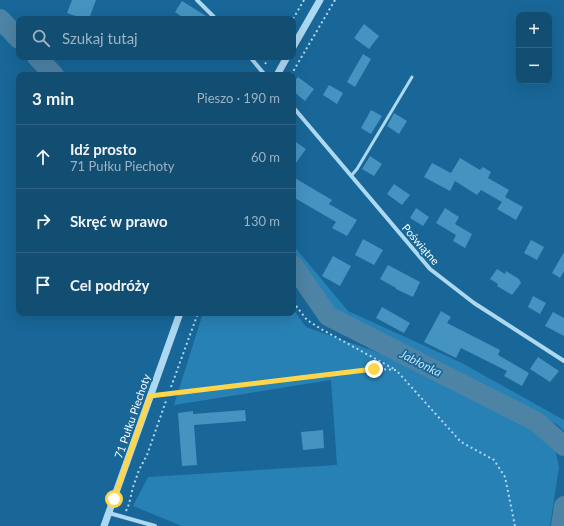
<!DOCTYPE html>
<html lang="pl">
<meta charset="utf-8">
<style>
body{margin:0;font-family:Lato,sans-serif;background:#1b5477;color:#f1f3f6}
.controls{position:absolute;right:12px;top:12px;display:grid;overflow:hidden;border-radius:8px;box-shadow:0 4px 16px #0002}
.controls button{width:36px;height:36px;display:grid;place-items:center;padding:0;border:0;border-bottom:1px solid #316484;background:#124d72;color:#f1f3f6;font:20px sans-serif}
.stop{position:absolute;width:12px;height:12px;margin:-9px;border:3px solid #ffd54a;border-radius:50%;background:#fff}
.stop.end{background:#ffd54a;border-color:#fff;box-shadow:0 1px 4px #0008}
.list{margin:0;padding:0;list-style:none}
h2{display:flex;justify-content:space-between;align-items:center;height:52px;margin:0;padding:0 16px;font-size:17px}
h2 small{font-size:13px;font-weight:400;color:#9cb4c4}
.list li{display:grid;grid-template-columns:26px 1fr auto;gap:12px;align-items:center;box-sizing:border-box;height:64px;padding:0 16px;border-top:1px solid #316484}
.list b{display:block;font-size:15px;white-space:nowrap}
.list p{margin:0;font-size:13px;white-space:nowrap;color:#9cb4c4}
.list em{font-size:13px;font-style:normal;color:#9cb4c4}
.icon{flex:none;width:22px;height:22px;fill:none;stroke:currentColor;stroke-width:2;stroke-linecap:round;stroke-linejoin:round}
.map{position:relative;flex:none;width:564px;height:526px;overflow:hidden}
.search{position:absolute;background:#124d72;box-shadow:0 4px 16px #0002;left:16px;top:16px;width:280px;height:44px;display:flex;align-items:center;gap:10px;box-sizing:border-box;padding:0 14px;border-radius:8px;color:#9cb4c4;font-size:15px}
.panel{position:absolute;background:#124d72;box-shadow:0 4px 16px #0002;left:16px;top:72px;width:280px;height:244px;border-radius:8px}
.map>svg:first-child{display:block}
.green{fill:#2881b5}
.lines{fill:none;stroke-linecap:round;stroke-linejoin:round}
.river{stroke:#4d83a5;stroke-width:20}
.building{fill:#4593c1}
.path{stroke:#add8f1;stroke-width:2;stroke-dasharray:2 3;stroke-linecap:butt}
.service{stroke:#add8f1;stroke-width:3}
.minor{stroke:#add8f1;stroke-width:4}
.tertiary{stroke:#add8f1;stroke-width:7}
.route{stroke:#ffd54a;stroke-width:5}
.labels{text-anchor:middle;dominant-baseline:central;stroke-width:3.5;stroke-linejoin:round;paint-order:stroke}
.street-label{font-size:11px;fill:#fff;stroke:#186798}
.water-label{font-size:12px;font-style:italic;fill:#c0e4f9;stroke:#186798}
</style>
<div class="map">
<svg width="564" height="526" viewBox="0 0 564 526">
<rect width="100%" height="100%" fill="#186798"/>
<g class="green">
<path d="M293,245L348,311L460,362L564,420V431L558,425L439,361L334,310L315,290L306,277L296,257L293,255Z"/>
<path d="M293,309L306,327L399,360L543,433L554,444L559,467L550,526H182L133,506L148,477L337,465L331,380L174,405L203,313H293Z"/>
</g>
<g class="lines">
<g class="river">
<path d="M0,19L19,39"/>
<path d="M37,57L54,75"/>
<path d="M293,265L328,316L537,422L564,446"/>
<path d="M561,526L564,506"/>
</g>
</g>
<g class="building">
<path d="M72,0H96L89,19H84L67,13Z"/>
<path d="M182,1L211,19H185L175,12Z"/>
<path d="M364,24L379,36L369,49L354,38Z"/>
<path d="M363,54L371,59L355,87L347,82Z"/>
<path d="M298,77L314,89L305,101L293,91V83Z"/>
<path d="M329,85L343,93L337,104L323,95Z"/>
<path d="M371,110L382,116L371,134L361,128Z"/>
<path d="M394,113L407,121L399,134L387,126Z"/>
<path d="M293,140L306,149L293,167Z"/>
<path d="M370,156L382,164L374,176L362,169Z"/>
<path d="M460,158L480,170L483,167L491,172L488,178L509,190L505,197L523,207L516,220L497,209L502,202L481,190L477,195L455,181L450,191L424,177L432,163L451,173Z"/>
<path d="M293,177L332,200L329,204L357,220L347,236L332,228L336,222L293,197Z"/>
<path d="M394,184L410,195L402,205L387,194Z"/>
<path d="M416,208L429,217L423,226L410,218Z"/>
<path d="M445,208L459,217L455,224L472,234L465,248L453,241L456,235L436,223Z"/>
<path d="M363,239L383,250L374,265L355,255Z"/>
<path d="M531,240L544,247L537,260L524,253Z"/>
<path d="M564,252V271L560,278L552,273Z"/>
<path d="M333,256L351,266L340,286L322,276Z"/>
<path d="M388,265L420,282L413,297L396,289V288L380,279Z"/>
<path d="M497,269L505,274L506,271L519,279L521,283L512,295L497,286L498,284L490,279Z"/>
<path d="M533,296L546,303L540,314L528,307Z"/>
<path d="M382,307L410,323L404,333L376,318Z"/>
<path d="M441,311L451,317L447,323L500,350L498,355L529,373L522,386L504,376L507,371L461,348L456,358L424,342Z"/>
<path d="M553,312L564,318V336L545,326Z"/>
<path d="M538,357L559,371L550,382L530,369Z"/>
<path d="M245,410L246,421L194,425L197,465L182,466L178,413L193,411V414Z"/>
<path d="M323,430L324,448L303,450L301,432Z"/>
</g>
<g class="lines">
<g class="path">
<path d="M293,19L304,0"/>
<path d="M265,64L270,57"/>
<path d="M291,75L335,0"/>
<path d="M293,302L307,320L321,329L394,369"/>
<path d="M379,369L396,370L461,442L494,460L505,477L515,526"/>
<path d="M171,387L198,313"/>
<path d="M126,511L129,504L133,487L139,470L147,455L166,401"/>
</g>
<g class="service">
<path d="M351,176L357,169L412,77"/>
<path d="M152,396L374,369"/>
</g>
<g class="minor">
<path d="M197,0L216,19"/>
<path d="M250,57L265,75"/>
<path d="M293,107L430,269L474,303L564,361"/>
<path d="M109,513L155,526"/>
</g>
<g class="tertiary">
<path d="M293,47L320,0"/>
<path d="M277,75L287,57"/>
<path d="M104,526L180,313"/>
</g>
</g>
<g class="lines">
<path class="route" d="M114,499L150,396L374,369"/>
</g>
<g class="labels">
<g class="street-label">
<text transform="translate(421 244) rotate(49)">Poświątne</text>
<text transform="translate(132 416) rotate(-71)">71 Pułku Piechoty</text>
</g>
<g class="water-label">
<text transform="translate(421 363) rotate(27)">Jabłonka</text>
</g>
</g>
</svg>
<div class="controls">
<button>+</button>
<button>−</button>
</div>
<div class="stop" style="left:114px;top:499px"></div>
<div class="stop end" style="left:374px;top:369px"></div>
<div class="search"><svg class="icon" aria-label="search" viewBox="0 0 24 24"><circle cx="10" cy="10" r="6"/><path d="M15 15l6 6"/></svg>Szukaj tutaj</div>
<section class="panel">
<h2>3 min<small>Pieszo · 190 m</small></h2>
<ul class="list">
<li><svg class="icon" aria-label="ahead" viewBox="0 0 24 24"><path d="M12 20V5M6 11l6-6 6 6"/></svg><div><b>Idź prosto</b><p>71 Pułku Piechoty</p></div><em>60 m</em></li>
<li><svg class="icon" aria-label="right" viewBox="0 0 24 24"><path d="M7 20v-9h11M14 6l5 5-5 5"/></svg><div><b>Skręć w prawo</b></div><em>130 m</em></li>
<li><svg class="icon" aria-label="arrive" viewBox="0 0 24 24"><path d="M6 21V4h12l-3 4 3 4H6"/></svg><div><b>Cel podróży</b></div></li>
</ul>
</section>
</div>
